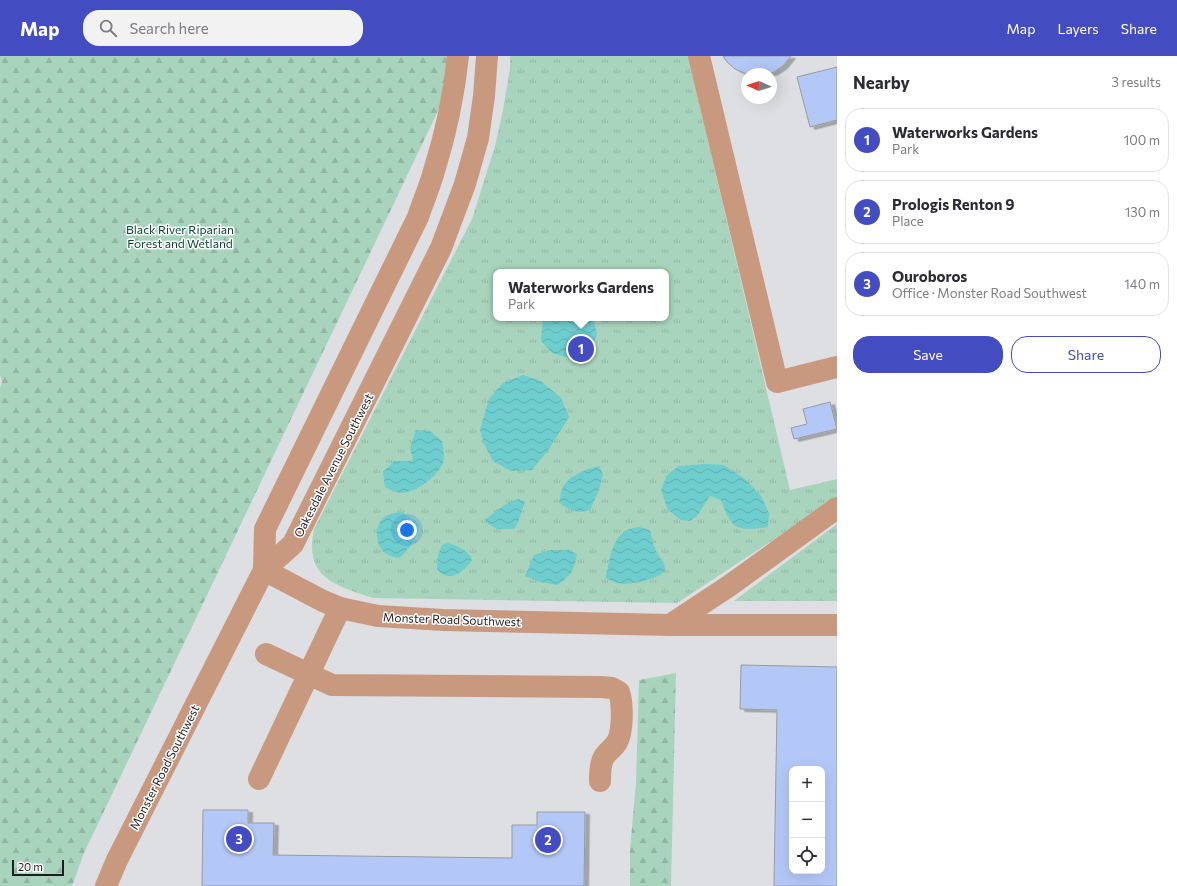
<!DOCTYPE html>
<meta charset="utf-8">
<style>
body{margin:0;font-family:Commissioner,sans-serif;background:#f2f2f3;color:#2b2b33}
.controls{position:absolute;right:12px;bottom:12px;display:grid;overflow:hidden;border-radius:8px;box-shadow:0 4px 16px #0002}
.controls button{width:36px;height:36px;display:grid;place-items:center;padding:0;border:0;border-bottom:1px solid #e1e1e2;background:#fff;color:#2b2b33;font:20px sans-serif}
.compass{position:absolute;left:741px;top:12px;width:36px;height:36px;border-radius:50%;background:#fff;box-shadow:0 4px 16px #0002;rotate:273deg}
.scale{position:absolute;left:12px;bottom:10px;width:52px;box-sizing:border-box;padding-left:4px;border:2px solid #1e1e20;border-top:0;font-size:11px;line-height:14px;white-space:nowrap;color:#1e1e20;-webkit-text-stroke:3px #fff;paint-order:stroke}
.you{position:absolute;left:407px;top:474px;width:14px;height:14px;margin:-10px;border:3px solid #fff;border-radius:50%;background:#1a73e8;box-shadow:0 0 0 6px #1a73e833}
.badge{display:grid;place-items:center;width:26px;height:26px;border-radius:50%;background:#434cc1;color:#fff;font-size:13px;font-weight:700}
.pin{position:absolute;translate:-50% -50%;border:2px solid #fff;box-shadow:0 1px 4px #0006}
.popup{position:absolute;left:493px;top:213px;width:176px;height:52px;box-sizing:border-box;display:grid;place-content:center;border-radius:8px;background:#fff;filter:drop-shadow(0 1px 3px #0005);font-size:13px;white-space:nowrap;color:#7c7c81}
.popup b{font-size:15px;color:#2b2b33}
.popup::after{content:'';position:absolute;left:50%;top:100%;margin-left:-8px;border:8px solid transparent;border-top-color:#fff}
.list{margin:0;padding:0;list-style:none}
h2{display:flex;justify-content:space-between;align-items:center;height:52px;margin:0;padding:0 16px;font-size:17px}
h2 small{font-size:13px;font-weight:400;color:#7c7c81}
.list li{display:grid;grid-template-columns:26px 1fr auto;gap:12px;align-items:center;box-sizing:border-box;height:64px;margin:0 8px 8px;padding:0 8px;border:1px solid #e1e1e2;border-radius:16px}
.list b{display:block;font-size:15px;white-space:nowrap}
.list p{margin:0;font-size:13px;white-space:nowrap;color:#7c7c81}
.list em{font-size:13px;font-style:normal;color:#7c7c81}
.actions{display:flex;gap:8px;padding:12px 16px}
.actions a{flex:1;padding:9px 0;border:1px solid #434cc1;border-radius:16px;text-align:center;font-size:14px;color:#434cc1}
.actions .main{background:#434cc1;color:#fff}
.icon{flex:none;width:22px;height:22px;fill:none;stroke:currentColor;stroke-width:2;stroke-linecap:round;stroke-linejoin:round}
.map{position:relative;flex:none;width:837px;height:830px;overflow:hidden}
header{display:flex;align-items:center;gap:24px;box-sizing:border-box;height:56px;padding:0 20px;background:#434cc1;color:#fff}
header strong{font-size:19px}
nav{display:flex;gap:22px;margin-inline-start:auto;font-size:14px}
.search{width:280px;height:36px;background:#f2f2f3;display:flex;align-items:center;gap:10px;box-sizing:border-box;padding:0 14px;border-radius:16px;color:#7c7c81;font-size:15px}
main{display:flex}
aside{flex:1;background:#fff}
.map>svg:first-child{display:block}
.grass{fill:url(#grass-tufts);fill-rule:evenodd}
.forest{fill:url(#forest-firs)}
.water{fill:url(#water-waves)}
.building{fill:#b4c8f8;stroke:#989a9e;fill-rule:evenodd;filter:url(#shadow)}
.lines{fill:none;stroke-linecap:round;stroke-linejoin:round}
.minor{stroke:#c8997f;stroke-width:22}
.labels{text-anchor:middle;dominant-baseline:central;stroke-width:3;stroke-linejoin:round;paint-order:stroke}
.park-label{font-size:12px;fill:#084630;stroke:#fff}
.street-label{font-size:12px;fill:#1e1e20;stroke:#fff}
</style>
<header>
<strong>Map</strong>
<div class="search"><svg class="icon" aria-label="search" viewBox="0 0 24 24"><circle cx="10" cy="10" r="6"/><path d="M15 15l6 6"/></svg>Search here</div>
<nav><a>Map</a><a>Layers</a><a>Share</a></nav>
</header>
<main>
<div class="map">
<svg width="837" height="830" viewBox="0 0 837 830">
<defs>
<pattern id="grass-tufts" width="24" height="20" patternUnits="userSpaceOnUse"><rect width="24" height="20" fill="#a8d4bd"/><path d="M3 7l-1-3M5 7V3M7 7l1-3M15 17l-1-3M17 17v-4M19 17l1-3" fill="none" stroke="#90b6a2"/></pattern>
<pattern id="forest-firs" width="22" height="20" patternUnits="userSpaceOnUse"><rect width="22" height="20" fill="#a8d4bd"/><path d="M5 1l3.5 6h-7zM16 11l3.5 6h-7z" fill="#90b6a2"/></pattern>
<pattern id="water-waves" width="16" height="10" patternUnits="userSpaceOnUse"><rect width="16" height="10" fill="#6ecdcd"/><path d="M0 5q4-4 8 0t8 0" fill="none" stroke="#5fb0b0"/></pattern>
<filter id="shadow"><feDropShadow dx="4.5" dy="2.5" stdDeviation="0" flood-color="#0004"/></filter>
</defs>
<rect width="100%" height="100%" fill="#dedfe3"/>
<g class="grass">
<path d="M510,0H688L790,434L837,423V442L677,547L373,542C334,529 304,522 314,473L472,163L495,90L503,54L510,12ZM496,216H666V262H496Z"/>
<path d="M837,468V545H734Z"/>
</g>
<g class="forest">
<path d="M0,0H450L447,36L84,797L72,830H0V332L2,325L0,319Z"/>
<path d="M676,617L671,830H630V793L636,727L639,624Z"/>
</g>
<g class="water">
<path d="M543,262H593L597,278L589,297L566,301L552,297L541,285Z"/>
<path d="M523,319L541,325L561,342L569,361L549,393L532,414L511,415L493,405L484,388L480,374L489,343L503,327Z"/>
<path d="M416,374L430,375L442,385C443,391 445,402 443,407C437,421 412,441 396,436C392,435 388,432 385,431L383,416L394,405H413L410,392Z"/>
<path d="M705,408L724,409L745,423L761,440L769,457L768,471C737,475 732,475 721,444L710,440L697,460L690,465L681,464L668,454L661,434L667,419L679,410Z"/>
<path d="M599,410L603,418L599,434L590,454C577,458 570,455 560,447C560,443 560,437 562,434C566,420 587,413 599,410Z"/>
<path d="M518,443L525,445L518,467L514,473H497L484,465C495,456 505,447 518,443Z"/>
<path d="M402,456L419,468C418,482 409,492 400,502C396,501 389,500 385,497C375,489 374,470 384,461C390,457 396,457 402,456Z"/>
<path d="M639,471L650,474C652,482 653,489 657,497C661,504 665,506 665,515C656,524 626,531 614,526C611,525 608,523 606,522C608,508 613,480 627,474C631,472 635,472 639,471Z"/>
<path d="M448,487C458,490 468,494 472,504C464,516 449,528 437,513L438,499L442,489Z"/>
<path d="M551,494H568L577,498C574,514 571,520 557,529L540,526L525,520L534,499Z"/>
</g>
<g class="building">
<path d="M723,0H791L783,10L774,16L767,18L744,17L735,13L727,6Z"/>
<path d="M837,11V64L810,71L797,21Z"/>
<path d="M830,346L837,373L794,383L791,372L807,368L803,353Z"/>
<path d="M741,609L837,611V830H774L777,654L740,653ZM792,713H822V815H792Z"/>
<path d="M203,754H248V767H274L273,799L512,802V769H537V756H585L584,830H202Z"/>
</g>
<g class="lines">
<g class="minor">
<path d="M699,0L777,326L837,311"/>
<path d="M264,514L323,545L340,552L378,560L443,564L670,569H837"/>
<path d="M264,514L265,473L418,161C423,146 430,130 434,115C446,77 454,39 458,0"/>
<path d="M670,569L729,530L837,452"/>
<path d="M266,598L332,629L601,631L612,632L619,636C623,648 623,676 617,686C613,693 606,696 603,703C600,709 600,718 600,725"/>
<path d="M259,723L340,552"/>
<path d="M106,830L117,804L264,514L293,488L441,192L465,128L478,82L484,40L487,0"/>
</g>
</g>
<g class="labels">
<g class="park-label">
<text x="180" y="173">Black River Riparian<tspan x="180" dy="14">Forest and Wetland</tspan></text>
</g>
<g class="street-label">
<text transform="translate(333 409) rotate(-63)">Oakesdale Avenue Southwest</text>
<text transform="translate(452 563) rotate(2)">Monster Road Southwest</text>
<text transform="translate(164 711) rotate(-63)">Monster Road Southwest</text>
</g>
</g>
</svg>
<div class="controls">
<button>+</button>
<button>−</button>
<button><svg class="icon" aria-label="locate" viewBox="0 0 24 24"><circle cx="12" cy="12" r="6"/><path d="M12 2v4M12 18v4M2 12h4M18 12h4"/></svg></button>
</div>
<svg class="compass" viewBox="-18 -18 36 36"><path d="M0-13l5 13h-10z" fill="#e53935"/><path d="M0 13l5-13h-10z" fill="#7c7c81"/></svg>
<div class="scale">20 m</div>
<div class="you"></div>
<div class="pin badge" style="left:581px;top:293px">1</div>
<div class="popup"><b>Waterworks Gardens</b>Park</div>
<div class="pin badge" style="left:548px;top:784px">2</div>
<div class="pin badge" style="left:239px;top:783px">3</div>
</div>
<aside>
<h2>Nearby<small>3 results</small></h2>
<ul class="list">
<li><span class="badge">1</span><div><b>Waterworks Gardens</b><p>Park</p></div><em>100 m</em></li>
<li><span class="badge">2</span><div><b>Prologis Renton 9</b><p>Place</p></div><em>130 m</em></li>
<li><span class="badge">3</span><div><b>Ouroboros</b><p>Office · Monster Road Southwest</p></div><em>140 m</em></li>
</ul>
<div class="actions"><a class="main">Save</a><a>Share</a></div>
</aside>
</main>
